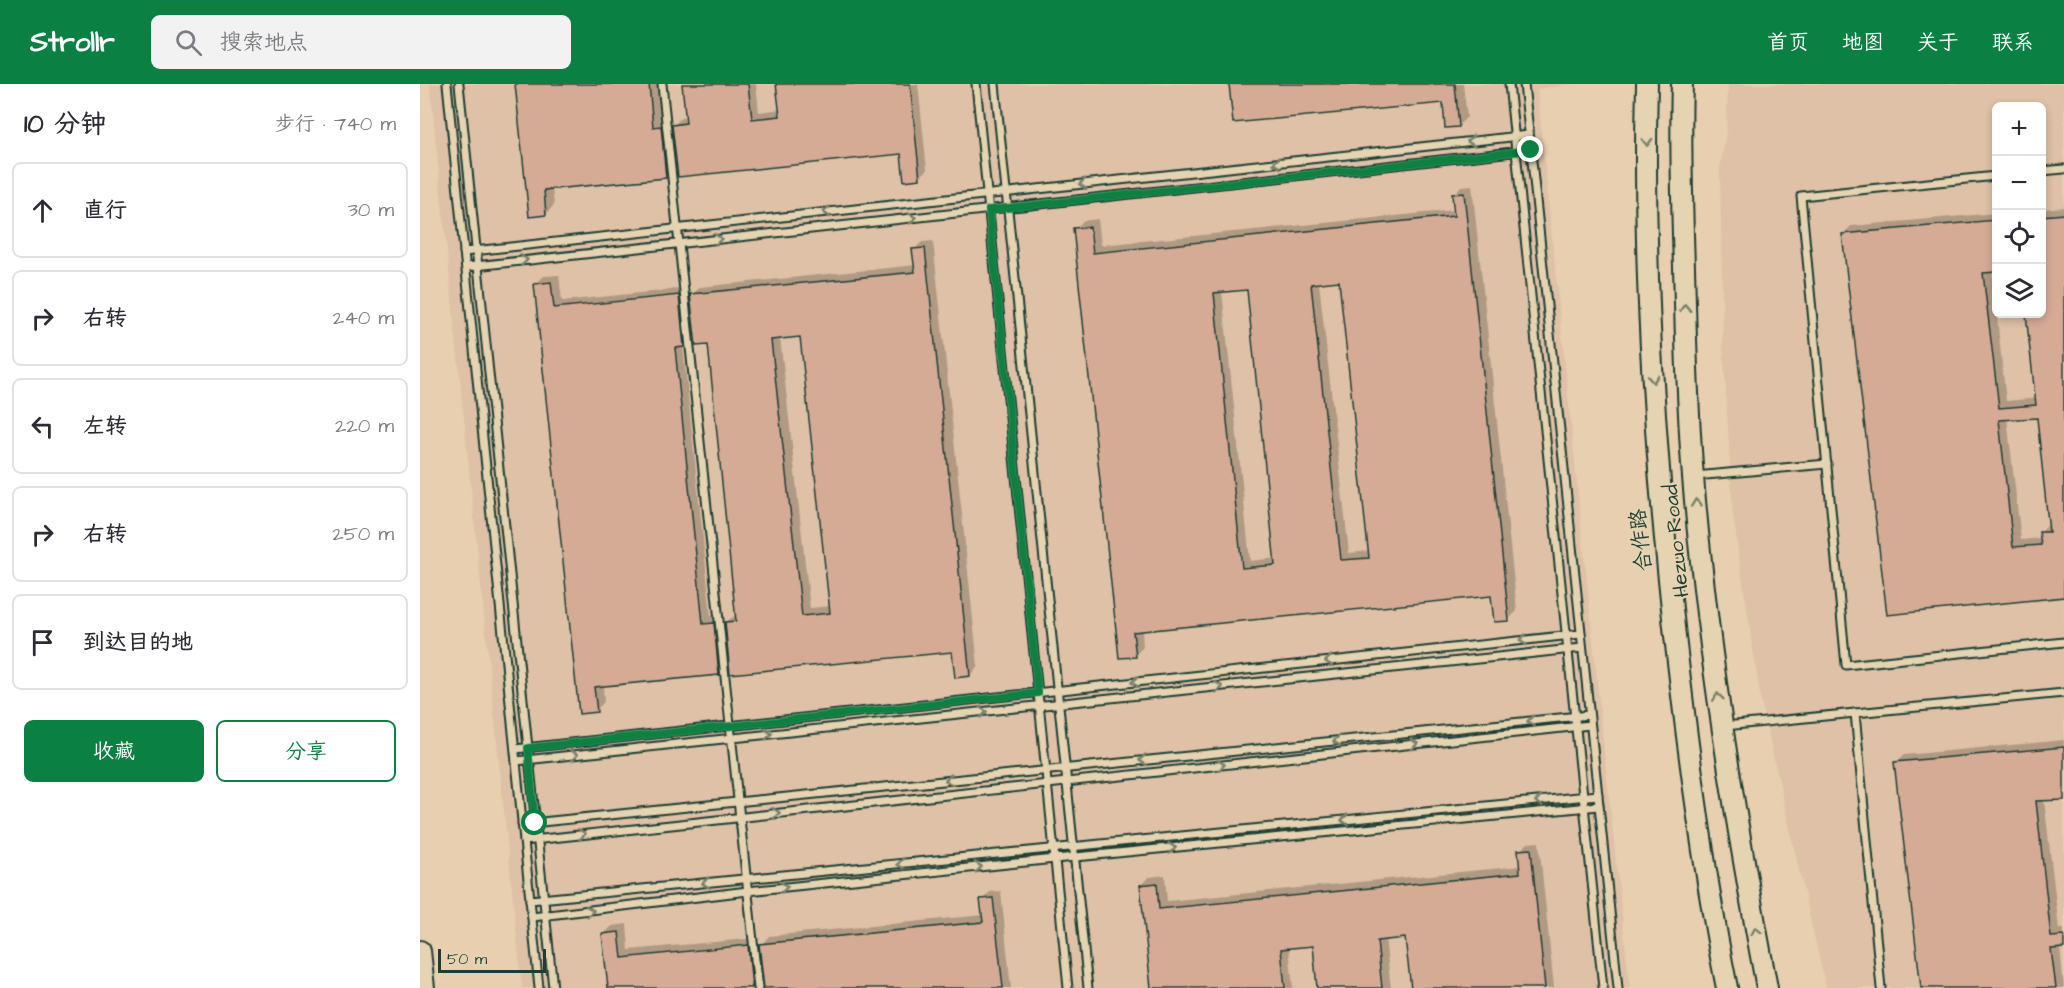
<!DOCTYPE html>
<html lang="zh">
<meta charset="utf-8">
<style>
body{margin:0;font-family:"Architects Daughter","LXGW WenKai TC",sans-serif;background:#f2f2f3;color:#2b2b33}
.controls{position:absolute;right:18px;top:18px;display:grid;overflow:hidden;border-radius:9px;box-shadow:0 3px 9px #0003}
.controls button{width:54px;height:54px;display:grid;place-items:center;padding:0;border:0;border-bottom:2px solid #e1e1e2;background:#fff;color:#2b2b33;font:30px sans-serif}
.scale{position:absolute;left:18px;bottom:15px;width:108px;box-sizing:border-box;padding-left:6px;border:3px solid #1f3d34;border-top:0;font-size:16px;line-height:21px;white-space:nowrap;color:#1f3d34;-webkit-text-stroke:4px #e5d3b1;paint-order:stroke}
.stop{position:absolute;width:18px;height:18px;margin:-14px;border:4px solid #0b8043;border-radius:50%;background:#fff}
.stop.end{background:#0b8043;border-color:#fff;box-shadow:0 2px 6px #0008}
.list{margin:0;padding:0;list-style:none}
h2{display:flex;justify-content:space-between;align-items:center;height:78px;margin:0;padding:0 24px;font-size:26px}
h2 small{font-size:20px;font-weight:400;color:#7c7c81}
.list li{display:grid;grid-template-columns:39px 1fr auto;gap:18px;align-items:center;box-sizing:border-box;height:96px;margin:0 12px 12px;padding:0 12px;border:2px solid #e1e1e2;border-radius:9px}
.list b{display:block;font-size:22px;white-space:nowrap}
.list em{font-size:20px;font-style:normal;color:#7c7c81}
.actions{display:flex;gap:12px;padding:18px 24px}
.actions a{flex:1;padding:14px 0;border:2px solid #0b8043;border-radius:9px;text-align:center;font-size:21px;color:#0b8043}
.actions .main{background:#0b8043;color:#fff}
.icon{flex:none;width:33px;height:33px;fill:none;stroke:currentColor;stroke-width:2;stroke-linecap:round;stroke-linejoin:round}
.map{position:relative;flex:none;width:1644px;height:904px;overflow:hidden}
header{display:flex;align-items:center;gap:36px;box-sizing:border-box;height:84px;padding:0 30px;background:#0b8043;color:#fff}
header strong{font-size:28px}
nav{display:flex;gap:33px;margin-inline-start:auto;font-size:21px}
.search{width:420px;height:54px;background:#f2f2f3;display:flex;align-items:center;gap:15px;box-sizing:border-box;padding:0 21px;border-radius:9px;color:#7c7c81;font-size:22px}
main{display:flex}
aside{flex:1;background:#fff}
.map>svg:first-child{display:block}
.built{fill:#dec1a6;fill-rule:evenodd}
.shadow{fill:#0003;fill-rule:evenodd}
.building{fill:#d5ab96;stroke:#1f3d34;stroke-width:1.5;fill-rule:evenodd}
.lines{fill:none;stroke-linecap:round;stroke-linejoin:round}
.lane-casing{stroke:#1f3d34;stroke-width:11}
.secondary-casing{stroke:#1f3d34;stroke-width:24}
.lane{stroke:#e5d3b1;stroke-width:7}
.secondary{stroke:#e5d3b1;stroke-width:20}
.oneway{stroke:#78806c}
.route{stroke:#0b8043;stroke-width:8}
.labels{text-anchor:middle;dominant-baseline:central;stroke-width:4.5;stroke-linejoin:round;paint-order:stroke}
.street-label{font-size:21px;fill:#1f3d34;stroke:#e5d3b1}
</style>
<header>
<strong>Strollr</strong>
<div class="search"><svg class="icon" aria-label="search" viewBox="0 0 24 24"><circle cx="10" cy="10" r="6"/><path d="M15 15l6 6"/></svg>搜索地点</div>
<nav><a>首页</a><a>地图</a><a>关于</a><a>联系</a></nav>
</header>
<main>
<aside>
<h2>10 分钟<small>步行 · 740 m</small></h2>
<ul class="list">
<li><svg class="icon" aria-label="ahead" viewBox="0 0 24 24"><path d="M12 20V5M6 11l6-6 6 6"/></svg><div><b>直行</b></div><em>30 m</em></li>
<li><svg class="icon" aria-label="right" viewBox="0 0 24 24"><path d="M7 20v-9h11M14 6l5 5-5 5"/></svg><div><b>右转</b></div><em>240 m</em></li>
<li><svg class="icon" aria-label="left" viewBox="0 0 24 24"><path d="M17 20v-9H6M10 6l-5 5 5 5"/></svg><div><b>左转</b></div><em>220 m</em></li>
<li><svg class="icon" aria-label="right" viewBox="0 0 24 24"><path d="M7 20v-9h11M14 6l5 5-5 5"/></svg><div><b>右转</b></div><em>250 m</em></li>
<li><svg class="icon" aria-label="arrive" viewBox="0 0 24 24"><path d="M6 21V4h12l-3 4 3 4H6"/></svg><div><b>到达目的地</b></div></li>
</ul>
<div class="actions"><a class="main">收藏</a><a>分享</a></div>
</aside>
<div class="map">
<svg width="1644" height="904" viewBox="0 0 1644 904">
<rect width="100%" height="100%" fill="#e8cfaf"/>
<filter id="ink" filterUnits="userSpaceOnUse"><feTurbulence type="fractalNoise" baseFrequency=".0167" numOctaves="2"/><feDisplacementMap in="SourceGraphic" scale="12" xChannelSelector="R" yChannelSelector="G"/><feConvolveMatrix kernelMatrix="1 2 1 2 8 2 1 2 1" color-interpolation-filters="sRGB"/></filter>
<g filter="url(#ink)">
<g class="built">
<path d="M10,0H1152L1117,5L1185,677L1210,904H102Z"/>
<path d="M1308,0H1644V904H1406L1341,618L1313,431L1303,258L1300,83L1306,50ZM1576,22H1622V230H1576Z"/>
</g>
<g class="shadow">
<path d="M97,0H237L241,35L249,34L254,84L246,93L132,104L134,121L126,130Z"/>
<path d="M263,0H336L339,28L361,25L358,0H498L507,86L499,94L483,69L254,41L262,33H267Z"/>
<path d="M810,0H1043L1047,33L1038,42L1024,17Z"/>
<path d="M1052,101L1097,527L1089,535L1072,511L722,546L723,563L715,571L655,145L663,137L678,135L681,161L1035,126L1033,111L1041,102ZM920,196L950,467L929,469L899,198ZM828,204L856,474L830,477L802,207Z"/>
<path d="M1644,123V512L1468,529L1423,150L1431,142L1576,129V187H1572L1586,317L1617,314L1607,230H1622V125ZM1618,332L1630,439L1621,448L1622,454L1601,456L1587,334Z"/>
<path d="M513,157L558,582L550,591L533,566L306,538L317,530L289,259L272,211L280,203L496,181L494,166L502,158ZM381,251L411,522L390,524L360,253Z"/>
<path d="M139,191L142,217L267,204L272,254L263,262L291,532L301,531L307,581L298,589L183,601L184,618L176,626L116,200L124,192Z"/>
<path d="M1644,656V714L1624,715L1639,845H1644V862L1640,863L1644,904H1502L1476,679L1484,671Z"/>
<path d="M1119,758L1134,904H992L986,852L965,854L971,904H899L894,860L869,863L873,904H732L721,801L729,793L745,791L747,817L1101,782L1099,767L1108,759Z"/>
<path d="M581,807L591,904H189L184,850L192,842L207,840L209,866L336,854L340,896L345,901L341,861L349,852L563,831L562,816L570,808Z"/>
</g>
<g class="building">
<path d="M95,0H229L233,43L241,42L246,94L124,106L126,131L109,133Z"/>
<path d="M262,0H328L332,35L360,32L356,0H490L500,95L484,97L481,70L258,93L252,41L266,39Z"/>
<path d="M809,0H1035L1039,43L1025,44L1023,19L813,39Z"/>
<path d="M1044,109L1089,537L1074,538L1071,512L713,548L716,573L699,574L653,144L670,143L673,169L1034,132L1032,110ZM919,197L949,474L921,476L891,200ZM827,206L855,481L822,484L794,209Z"/>
<path d="M1644,130V513L1467,531L1422,150L1576,136V188L1563,189L1579,324L1616,321L1606,230H1622V132ZM1617,334L1629,448H1619L1621,461L1593,463L1579,336Z"/>
<path d="M505,164L550,592L535,594L532,568L310,590L305,538L316,537L288,261L276,262L270,210L495,188L492,165ZM380,253L410,529L382,532L351,256Z"/>
<path d="M131,198L134,224L259,211L264,263L255,264L283,540L294,539L299,591L174,603L177,628L159,630L114,200Z"/>
<path d="M1644,663V716L1616,717L1631,853L1644,852V864L1631,865L1636,904H1501L1474,678Z"/>
<path d="M1111,765L1125,904H991L985,854L957,857L962,904H897L893,862L861,865L865,904H731L720,801L737,799L739,825L1100,789L1098,766Z"/>
<path d="M573,814L583,904H344L339,860L563,838L560,815Z"/>
<path d="M199,848L202,874L328,861L332,904H188L182,850Z"/>
</g>
<g class="lines">
<defs>
<g id="lane">
<path d="M27,0L119,904"/>
<path d="M39,0L133,904"/>
<path d="M242,0L338,904"/>
<path d="M556,0L648,904"/>
<path d="M575,0L668,904"/>
<path d="M1089,0L1183,904"/>
<path d="M1104,0L1198,904"/>
<path d="M1622,87L1644,85"/>
<path d="M1576,92L1381,112L1426,581L1644,558"/>
<path d="M44,168L1109,51"/>
<path d="M46,183L1111,66"/>
<path d="M1275,392L1407,380"/>
<path d="M1305,642L1435,629"/>
<path d="M95,665L1161,550"/>
<path d="M96,677L1162,564"/>
<path d="M102,740L1169,631"/>
<path d="M104,757L1170,641"/>
<path d="M110,816L1178,711"/>
<path d="M112,833L328,807L635,775L1179,722"/>
<path d="M1461,904L1435,629L1644,609"/>
</g>
<g id="secondary">
<path d="M1227,0C1222,187 1235,375 1256,561C1269,675 1284,791 1307,904"/>
<path d="M1262,0C1260,61 1262,122 1264,183C1266,253 1267,323 1273,393C1287,564 1315,735 1347,904"/>
<path d="M0,867L4,904"/>
</g>
</defs>
<use href="#lane" class="lane-casing"/>
<use href="#secondary" class="secondary-casing"/>
<use href="#lane" class="lane"/>
<use href="#secondary" class="secondary"/>
</g>
<defs><path id="oneway-chevron" d="M-2-3.5L2.5 0L-2 3.5" fill="none" stroke-width="1.6" stroke-linecap="round" stroke-linejoin="round" transform="scale(1.5)"/></defs>
<g class="oneway">
<use href="#oneway-chevron" transform="translate(1051 57) rotate(174)"/>
<use href="#oneway-chevron" transform="translate(1227 58) rotate(89)"/>
<use href="#oneway-chevron" transform="translate(857 79) rotate(174)"/>
<use href="#oneway-chevron" transform="translate(663 100) rotate(174)"/>
<use href="#oneway-chevron" transform="translate(407 128) rotate(174)"/>
<use href="#oneway-chevron" transform="translate(492 134) rotate(-6)"/>
<use href="#oneway-chevron" transform="translate(298 155) rotate(-6)"/>
<use href="#oneway-chevron" transform="translate(104 176) rotate(-6)"/>
<use href="#oneway-chevron" transform="translate(1265 224) rotate(-92)"/>
<use href="#oneway-chevron" transform="translate(1233 295) rotate(86)"/>
<use href="#oneway-chevron" transform="translate(1276 419) rotate(-96)"/>
<use href="#oneway-chevron" transform="translate(1103 556) rotate(174)"/>
<use href="#oneway-chevron" transform="translate(909 577) rotate(174)"/>
<use href="#oneway-chevron" transform="translate(715 598) rotate(174)"/>
<use href="#oneway-chevron" transform="translate(799 603) rotate(-6)"/>
<use href="#oneway-chevron" transform="translate(1298 613) rotate(-97)"/>
<use href="#oneway-chevron" transform="translate(563 628) rotate(-6)"/>
<use href="#oneway-chevron" transform="translate(1111 637) rotate(174)"/>
<use href="#oneway-chevron" transform="translate(348 650) rotate(-6)"/>
<use href="#oneway-chevron" transform="translate(917 657) rotate(174)"/>
<use href="#oneway-chevron" transform="translate(994 660) rotate(-6)"/>
<use href="#oneway-chevron" transform="translate(154 671) rotate(-6)"/>
<use href="#oneway-chevron" transform="translate(723 676) rotate(174)"/>
<use href="#oneway-chevron" transform="translate(801 681) rotate(-6)"/>
<use href="#oneway-chevron" transform="translate(529 696) rotate(174)"/>
<use href="#oneway-chevron" transform="translate(1119 717) rotate(174)"/>
<use href="#oneway-chevron" transform="translate(356 729) rotate(-6)"/>
<use href="#oneway-chevron" transform="translate(925 736) rotate(174)"/>
<use href="#oneway-chevron" transform="translate(162 750) rotate(-6)"/>
<use href="#oneway-chevron" transform="translate(752 764) rotate(-6)"/>
<use href="#oneway-chevron" transform="translate(481 780) rotate(174)"/>
<use href="#oneway-chevron" transform="translate(558 783) rotate(-6)"/>
<use href="#oneway-chevron" transform="translate(286 799) rotate(174)"/>
<use href="#oneway-chevron" transform="translate(364 803) rotate(-6)"/>
<use href="#oneway-chevron" transform="translate(170 827) rotate(-7)"/>
<use href="#oneway-chevron" transform="translate(1336 847) rotate(-101)"/>
</g>
</g>
<g class="lines" filter="url(#ink)">
<path class="route" d="M115,739L108,664L618,609L569,126L1111,66"/>
</g>
<g class="labels">
<g class="street-label">
<text transform="translate(1221 456) rotate(-96)">合作路</text>
<text transform="translate(1256 457) rotate(-96)">Hezuo Road</text>
</g>
</g>
</svg>
<div class="controls">
<button>+</button>
<button>−</button>
<button><svg class="icon" aria-label="locate" viewBox="0 0 24 24"><circle cx="12" cy="12" r="6"/><path d="M12 2v4M12 18v4M2 12h4M18 12h4"/></svg></button>
<button><svg class="icon" aria-label="layers" viewBox="0 0 24 24"><path d="M12 4l9 5-9 5-9-5zM3 14l9 5 9-5"/></svg></button>
</div>
<div class="scale">50 m</div>
<div class="stop" style="left:115px;top:739px"></div>
<div class="stop end" style="left:1111px;top:66px"></div>
</div>
</main>
